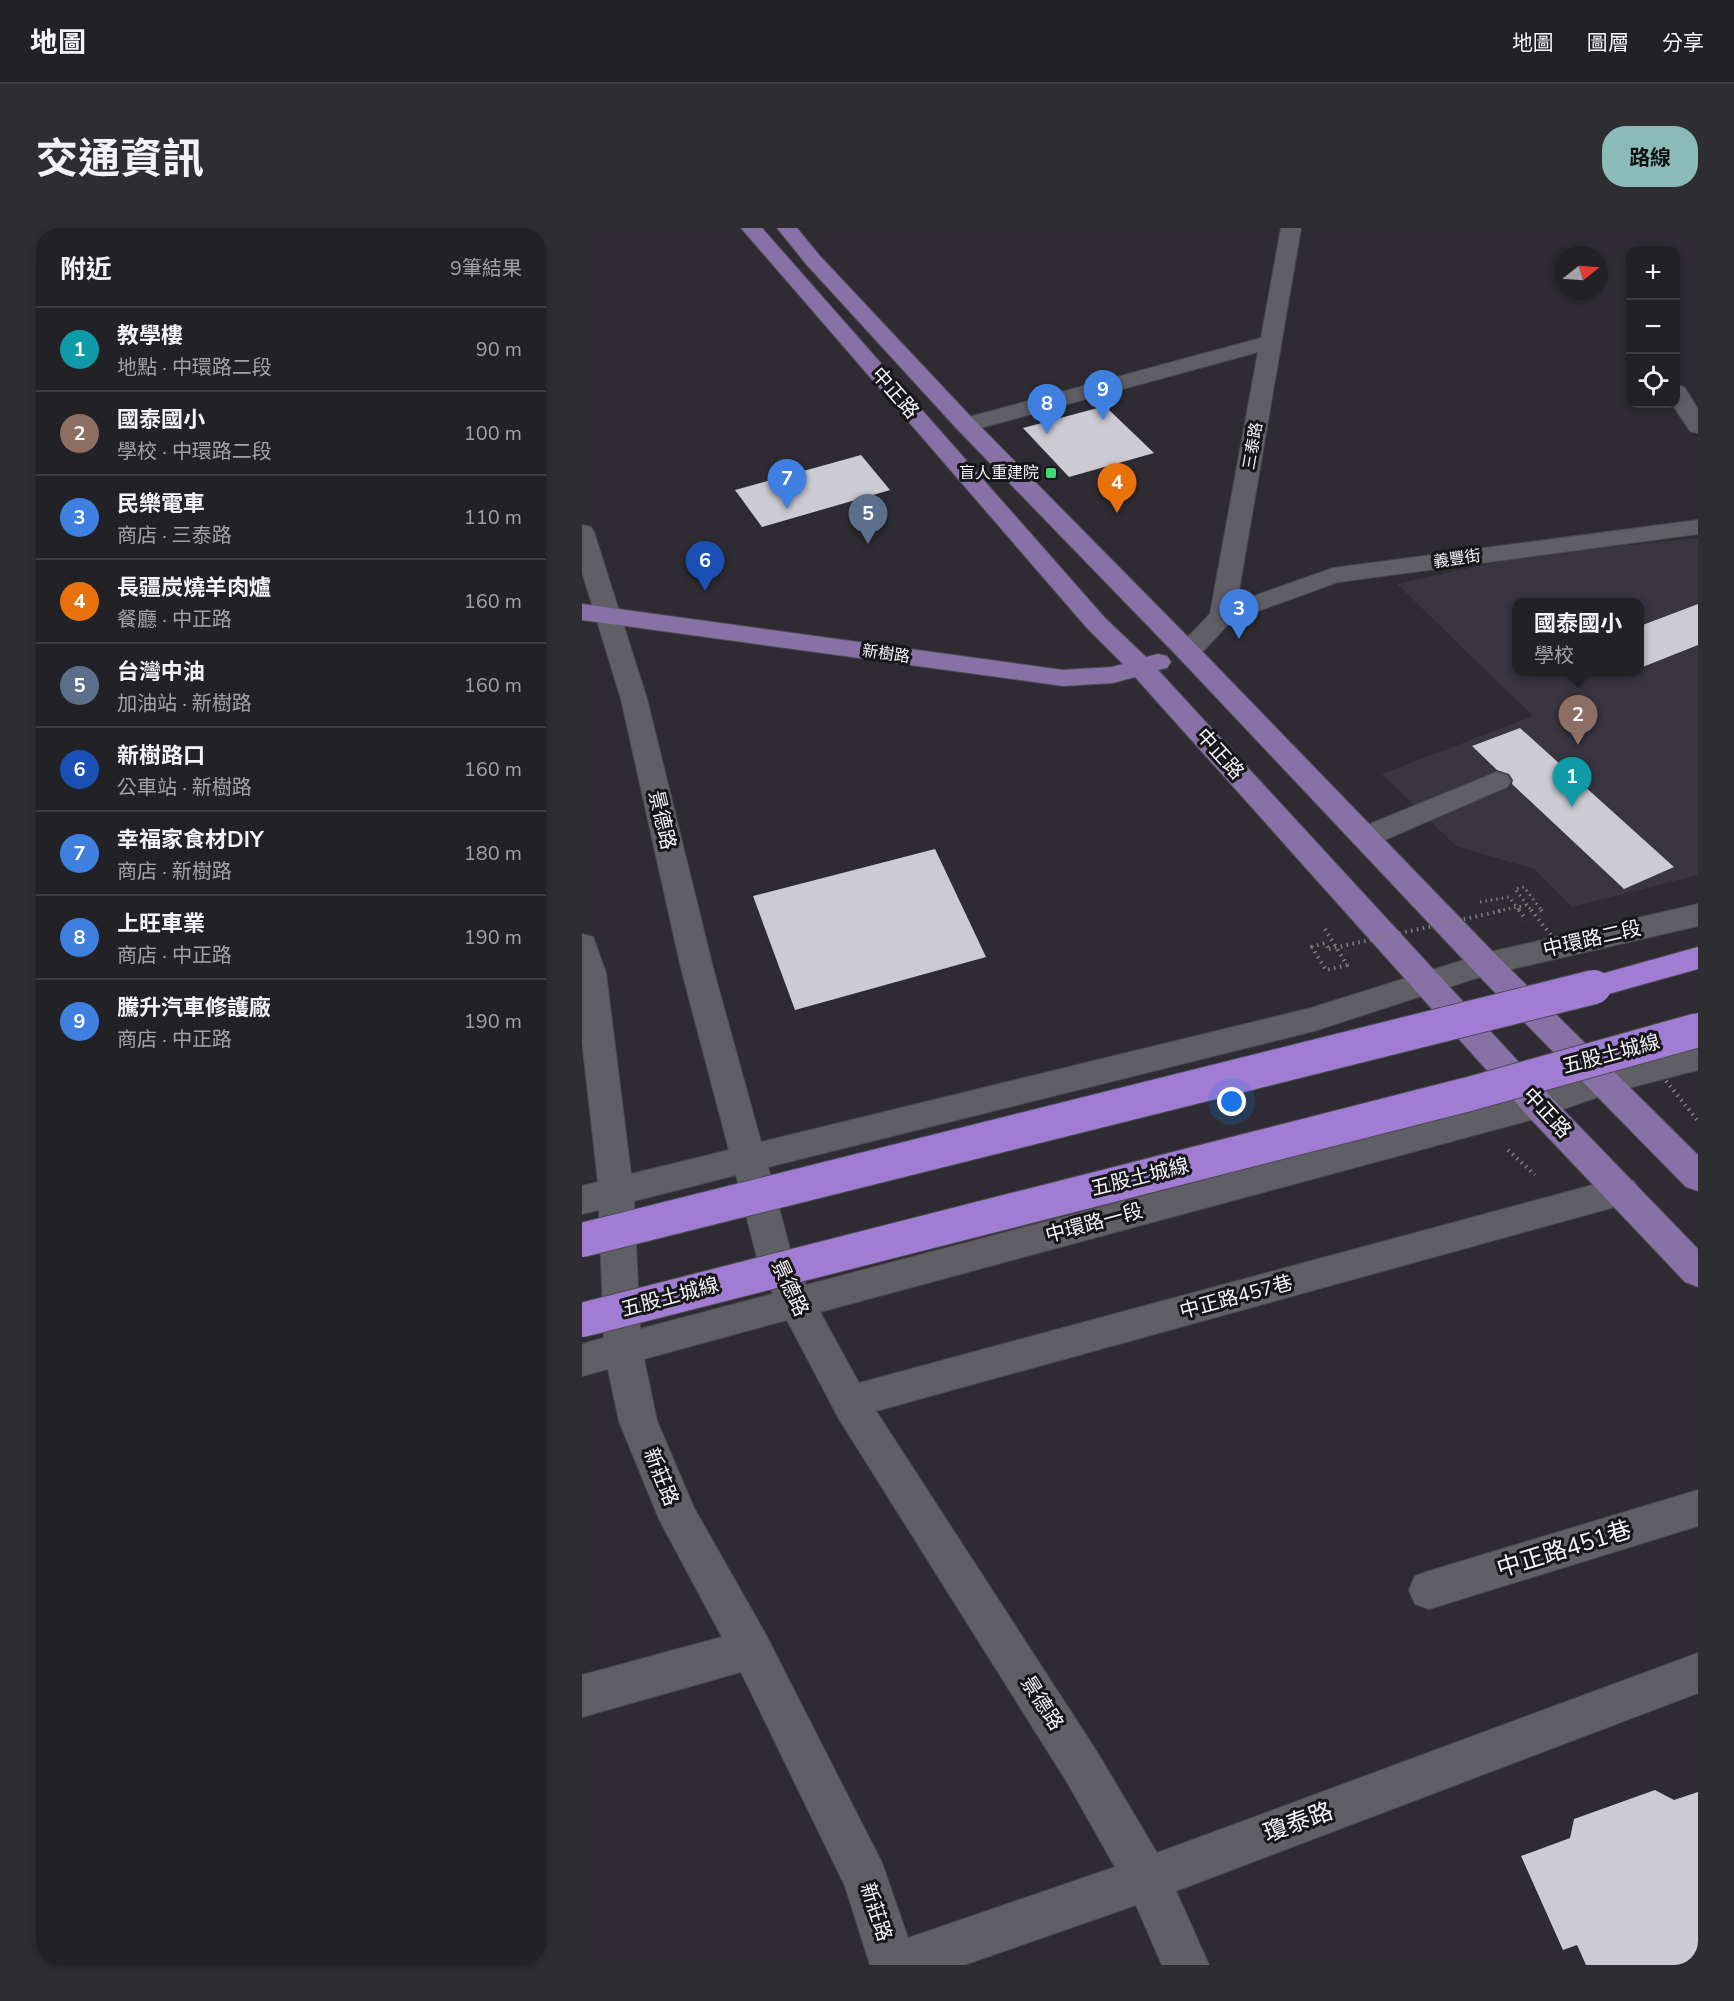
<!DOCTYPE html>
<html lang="zh-TW">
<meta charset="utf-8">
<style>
body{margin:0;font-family:"Nunito Sans","Noto Sans TC",sans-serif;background:#2e2e32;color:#f1f3f6}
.controls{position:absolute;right:18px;top:18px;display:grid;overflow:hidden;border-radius:12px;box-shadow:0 3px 9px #0003}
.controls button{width:54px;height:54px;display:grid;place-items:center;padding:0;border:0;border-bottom:2px solid #3f3e43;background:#222126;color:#f1f3f6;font:30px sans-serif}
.compass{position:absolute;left:972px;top:18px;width:54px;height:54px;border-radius:50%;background:#222126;box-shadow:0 3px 9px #0003;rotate:73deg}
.you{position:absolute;left:650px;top:874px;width:21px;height:21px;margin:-15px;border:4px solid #fff;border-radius:50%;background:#1a73e8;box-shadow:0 0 0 9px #1a73e833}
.badge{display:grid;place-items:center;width:39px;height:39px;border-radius:50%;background:#8bbbb9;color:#fff;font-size:20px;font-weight:700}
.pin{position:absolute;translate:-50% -50px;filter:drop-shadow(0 2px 3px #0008)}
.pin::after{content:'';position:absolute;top:32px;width:21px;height:18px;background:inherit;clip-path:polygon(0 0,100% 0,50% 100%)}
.popup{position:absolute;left:930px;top:370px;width:132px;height:78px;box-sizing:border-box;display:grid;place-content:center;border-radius:12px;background:#222126;filter:drop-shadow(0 2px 4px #0005);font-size:20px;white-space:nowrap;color:#a2a3a7}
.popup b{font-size:22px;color:#f1f3f6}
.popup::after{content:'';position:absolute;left:50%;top:100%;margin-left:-12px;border:12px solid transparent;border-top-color:#222126}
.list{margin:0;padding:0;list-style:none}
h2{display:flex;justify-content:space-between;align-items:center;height:78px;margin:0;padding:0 24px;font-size:26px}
h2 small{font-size:20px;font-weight:400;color:#a2a3a7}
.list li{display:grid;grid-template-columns:39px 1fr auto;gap:18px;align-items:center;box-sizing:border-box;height:84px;padding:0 24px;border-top:2px solid #3f3e43}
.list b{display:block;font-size:22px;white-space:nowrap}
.list p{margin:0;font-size:20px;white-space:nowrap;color:#a2a3a7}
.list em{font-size:20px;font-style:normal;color:#a2a3a7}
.icon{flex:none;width:33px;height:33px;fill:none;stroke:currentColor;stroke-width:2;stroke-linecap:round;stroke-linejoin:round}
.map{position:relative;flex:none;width:1116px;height:1737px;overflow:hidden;border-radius:24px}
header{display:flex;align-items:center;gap:36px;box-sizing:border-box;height:84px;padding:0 30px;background:#222126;border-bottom:2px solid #3f3e43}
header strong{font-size:28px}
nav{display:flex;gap:33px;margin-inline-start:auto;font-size:21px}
.intro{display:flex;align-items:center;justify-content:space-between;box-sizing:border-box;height:144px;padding:0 36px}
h1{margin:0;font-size:42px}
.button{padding:15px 27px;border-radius:24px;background:#8bbbb9;color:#111;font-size:21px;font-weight:700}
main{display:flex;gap:36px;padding:0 36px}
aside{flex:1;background:#222126;border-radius:24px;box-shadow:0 3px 9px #0003}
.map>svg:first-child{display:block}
.built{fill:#393541;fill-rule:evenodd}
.building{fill:#cccad2}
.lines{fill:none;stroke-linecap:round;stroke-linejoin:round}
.minor-casing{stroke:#4c4a4f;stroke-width:2}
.major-casing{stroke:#4c4a4f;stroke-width:2}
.highway-casing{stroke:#4c4a4f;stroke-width:2}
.path-far1{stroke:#807e83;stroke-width:3;stroke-dasharray:1.5 4;stroke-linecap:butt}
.path{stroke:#807e83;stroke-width:4;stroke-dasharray:1.5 4.5;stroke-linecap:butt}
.minor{fill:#615f66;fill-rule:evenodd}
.major{fill:#8771a7;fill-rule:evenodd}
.highway{fill:#a07dd3;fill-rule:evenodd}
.highway-bridge-casing{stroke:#4c4a4f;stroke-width:36;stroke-linecap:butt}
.path-bridge-far1{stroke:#807e83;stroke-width:3;stroke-dasharray:1.5 4;stroke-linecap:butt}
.path-bridge{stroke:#807e83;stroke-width:4;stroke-dasharray:1.5 4.5;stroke-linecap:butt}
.highway-bridge{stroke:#a07dd3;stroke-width:34}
.poi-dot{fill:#43d77b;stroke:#161518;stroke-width:2}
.labels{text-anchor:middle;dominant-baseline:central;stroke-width:6;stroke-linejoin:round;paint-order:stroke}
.far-street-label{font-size:16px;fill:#f5f4f8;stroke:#161518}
.far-poi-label{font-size:16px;fill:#f5f4f8;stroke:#161518;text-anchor:end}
.street-label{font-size:20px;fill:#f5f4f8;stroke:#161518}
.near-street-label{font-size:24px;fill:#f5f4f8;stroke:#161518}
</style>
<header>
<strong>地圖</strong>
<nav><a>地圖</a><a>圖層</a><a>分享</a></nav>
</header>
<div class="intro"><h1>交通資訊</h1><a class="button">路線</a></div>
<main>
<aside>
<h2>附近<small>9筆結果</small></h2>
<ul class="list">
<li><span class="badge" style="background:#0f9aa8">1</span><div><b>教學樓</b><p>地點 · 中環路二段</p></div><em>90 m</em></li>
<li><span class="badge" style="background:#8d6e63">2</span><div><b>國泰國小</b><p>學校 · 中環路二段</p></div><em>100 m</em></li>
<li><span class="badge" style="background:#3f7fe0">3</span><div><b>民樂電車</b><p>商店 · 三泰路</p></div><em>110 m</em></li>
<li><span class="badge" style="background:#e8710a">4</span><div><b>長疆炭燒羊肉爐</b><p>餐廳 · 中正路</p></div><em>160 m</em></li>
<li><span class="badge" style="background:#5c6f8a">5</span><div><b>台灣中油</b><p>加油站 · 新樹路</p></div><em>160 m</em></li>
<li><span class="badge" style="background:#1a4fb4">6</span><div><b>新樹路口</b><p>公車站 · 新樹路</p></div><em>160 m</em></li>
<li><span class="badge" style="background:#3f7fe0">7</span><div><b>幸福家食材DIY</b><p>商店 · 新樹路</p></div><em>180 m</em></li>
<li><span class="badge" style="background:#3f7fe0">8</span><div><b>上旺車業</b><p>商店 · 中正路</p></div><em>190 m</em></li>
<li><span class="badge" style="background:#3f7fe0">9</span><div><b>騰升汽車修護廠</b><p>商店 · 中正路</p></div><em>190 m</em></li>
</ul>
</aside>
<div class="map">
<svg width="1116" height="1737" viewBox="0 0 1116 1737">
<rect width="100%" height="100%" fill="#2e2c32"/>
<path class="built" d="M1116,310V647L990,679L952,641L874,618L800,546L951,488L815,356L941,328ZM934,374H1058V444H934Z"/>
<g class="building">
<path d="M523,178L572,225L487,249L441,200Z"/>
<path d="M279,227L308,262L180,299L153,262Z"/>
<path d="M1116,376V417L1058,440V398Z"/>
<path d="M938,500L1092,639L1042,661L930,556L931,552L927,546L915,542L890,518Z"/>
<path d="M353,621L404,729L213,782L171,668Z"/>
<path d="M1073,1562L1092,1572L1116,1564V1737H1004L995,1717L981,1722L939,1628L988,1610L992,1591Z"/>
</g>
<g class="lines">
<defs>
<g id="minor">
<path d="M699,0H719L655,374L751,340L1116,292V306L756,354L649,393L615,430L606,432L597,430L593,424L597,418L628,386L676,124L384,204L376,202L373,197L376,192L679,110Z"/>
<path d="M1094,157L1102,159L1116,181V205L1108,203L1090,176H1094Z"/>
<path d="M0,297L9,299L12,304L65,471L131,740L179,914L729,780L904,725L1116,676V698L904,747L732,803L186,939L212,1036L224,1057L952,865L1022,842L1116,818V842L1027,865L956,890L238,1084L277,1155L1040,949L1052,953L1057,963L1052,973L1040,977L294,1183L515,1524L575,1625L1116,1425V1465L594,1663L627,1737H580L554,1677L382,1737H288L263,1658L159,1444L0,1489V1447L140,1409L77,1291L37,1193L26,1141L0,1148V1116L22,1110L17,982L0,986V958L16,954L0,813V706L11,709L24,745L49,946L147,922L99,740L39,471L0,344ZM154,947L177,1038L191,1066L58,1101L52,973ZM205,1092L257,1191L485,1554L533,1639L326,1710L300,1635L184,1407L112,1280L75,1193L62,1131Z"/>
<path d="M915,544L925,547L929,553L925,559L793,616L783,619L773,616L769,609L773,602Z"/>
<path d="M1116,1262V1298L847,1381L833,1376L827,1362L833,1348L847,1343Z"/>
</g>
<g id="major">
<path d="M159,0H180L523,390L564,429L576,426L585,428L589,434L585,440L576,442L968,868L1116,1021V1059L1103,1054L944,886L553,449L531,455L481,458L0,392V376L481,442L530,439L541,436L505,400Z"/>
<path d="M195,0H215L238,28L392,192L615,418L915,728L1116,927V963L1104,959L893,744L597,430L376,202L224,36Z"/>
</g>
<path id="highway" d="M1116,719V741L1012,770L1001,767L996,759L1001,751Z"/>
</defs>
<use href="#minor" class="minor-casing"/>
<use href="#major" class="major-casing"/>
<use href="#highway" class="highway-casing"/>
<g class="path-far1">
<path d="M898,674L927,669L938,683"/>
<path d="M945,677L933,661L942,659L960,683"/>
</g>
<g class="path">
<path d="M937,682L944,692"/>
<path d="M959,682L962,686"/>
<path d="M743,701L765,737L744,742L730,719L743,715L747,721"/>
<path d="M926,922L953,947"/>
</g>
<use href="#minor" class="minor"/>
<use href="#major" class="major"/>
<use href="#highway" class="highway"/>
<defs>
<g id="highway-bridge">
<path d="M0,1012L1012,759"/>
<path d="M0,1092L887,866L1116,802"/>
</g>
</defs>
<use href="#highway-bridge" class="highway-bridge-casing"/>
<path class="path-bridge-far1" d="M916,683L945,677L950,683"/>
<g class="path-bridge">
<path d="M949,682L983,725"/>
<path d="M747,721L923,682"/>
<path d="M1084,853L1116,893"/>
</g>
<use href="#highway-bridge" class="highway-bridge"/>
</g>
<rect class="poi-dot" x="463" y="239" width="12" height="12" rx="3"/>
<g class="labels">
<g class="far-street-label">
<text transform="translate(671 218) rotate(-80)">三泰路</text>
<text transform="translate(875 331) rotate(-8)">義豐街</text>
<text transform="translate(304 426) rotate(8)">新樹路</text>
</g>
<g class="far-poi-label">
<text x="457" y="245">盲人重建院</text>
</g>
<g class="street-label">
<text transform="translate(313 165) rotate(49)">中正路</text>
<text transform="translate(638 526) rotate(48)">中正路</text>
<text transform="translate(80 592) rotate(77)">景德路</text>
<text transform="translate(1010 711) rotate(-13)">中環路二段</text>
<text transform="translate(1029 826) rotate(-15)">五股土城線</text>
<text transform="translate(965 885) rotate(47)">中正路</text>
<text transform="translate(558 949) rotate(-14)">五股土城線</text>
<text transform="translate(512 995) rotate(-15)">中環路一段</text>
<text transform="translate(208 1060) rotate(65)">景德路</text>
<text transform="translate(88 1069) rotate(-15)">五股土城線</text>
<text transform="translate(654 1069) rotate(-15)">中正路457巷</text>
<text transform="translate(79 1249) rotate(68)">新莊路</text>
<text transform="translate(460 1475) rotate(57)">景德路</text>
<text transform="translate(294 1684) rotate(72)">新莊路</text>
</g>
<g class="near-street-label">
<text transform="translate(982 1321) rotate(-17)">中正路451巷</text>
<text transform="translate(716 1594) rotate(-20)">瓊泰路</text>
</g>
</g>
</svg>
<div class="controls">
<button>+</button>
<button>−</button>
<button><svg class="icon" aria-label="locate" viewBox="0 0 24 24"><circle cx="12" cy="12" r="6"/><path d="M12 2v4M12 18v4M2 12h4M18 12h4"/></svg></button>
</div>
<svg class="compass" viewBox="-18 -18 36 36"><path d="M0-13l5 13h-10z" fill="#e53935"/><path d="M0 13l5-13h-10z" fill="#a2a3a7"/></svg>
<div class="you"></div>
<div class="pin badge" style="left:990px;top:579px;background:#0f9aa8">1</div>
<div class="pin badge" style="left:996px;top:517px;background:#8d6e63">2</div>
<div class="popup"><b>國泰國小</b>學校</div>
<div class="pin badge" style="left:657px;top:411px;background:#3f7fe0">3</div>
<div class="pin badge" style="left:535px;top:285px;background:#e8710a">4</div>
<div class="pin badge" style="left:286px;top:316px;background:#5c6f8a">5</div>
<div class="pin badge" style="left:123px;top:363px;background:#1a4fb4">6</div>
<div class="pin badge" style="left:205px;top:281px;background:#3f7fe0">7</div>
<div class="pin badge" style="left:465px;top:206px;background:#3f7fe0">8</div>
<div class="pin badge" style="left:521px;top:192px;background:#3f7fe0">9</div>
</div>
</main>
